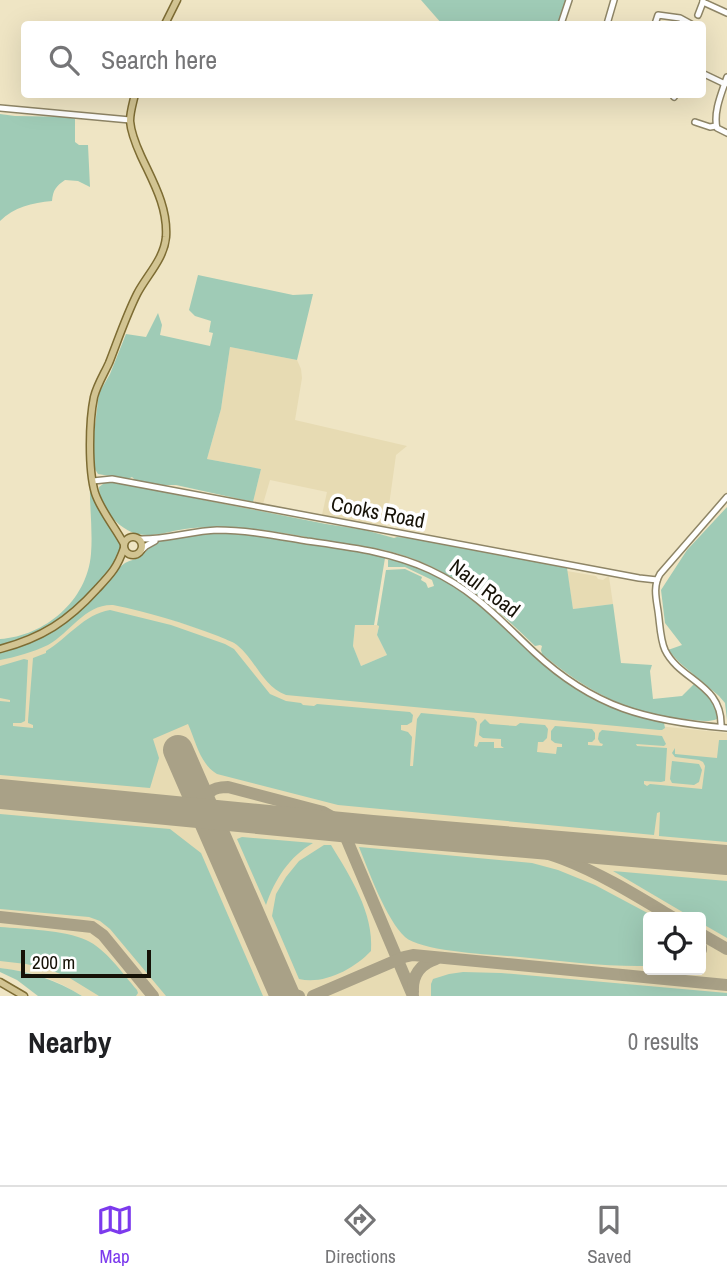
<!DOCTYPE html>
<style>
body{margin:0;font-family:"Archivo Narrow",sans-serif;background:#f2f2f2;color:#202124}
.controls{position:absolute;right:21px;bottom:21px;display:grid;overflow:hidden;border-radius:7px;box-shadow:0 7px 28px #0002}
.controls button{width:63px;height:63px;display:grid;place-items:center;padding:0;border:0;border-bottom:2px solid #e0e0e0;background:#fff;color:#202124;font:35px sans-serif}
.scale{position:absolute;left:21px;bottom:18px;width:130px;box-sizing:border-box;padding-left:7px;border:4px solid #161207;border-top:0;font-size:19px;line-height:24px;white-space:nowrap;color:#161207;-webkit-text-stroke:5px #fff;paint-order:stroke}
.list{margin:0;padding:0;list-style:none}
h2{display:flex;justify-content:space-between;align-items:center;height:91px;margin:0;padding:0 28px;font-size:30px}
h2 small{font-size:23px;font-weight:400;color:#757577}
.icon{flex:none;width:38px;height:38px;fill:none;stroke:currentColor;stroke-width:2;stroke-linecap:round;stroke-linejoin:round}
.map{position:relative;flex:none;width:727px;height:996px;overflow:hidden}
.search{position:absolute;background:#fff;box-shadow:0 7px 28px #0002;left:21px;right:21px;top:21px;height:77px;display:flex;align-items:center;gap:18px;box-sizing:border-box;padding:0 24px;border-radius:7px;color:#757577;font-size:26px}
.sheet{height:189px;background:#fff}
nav{display:flex;justify-content:space-around;align-items:center;box-sizing:border-box;height:98px;border-top:2px solid #e0e0e0;background:#fff;font-size:19px;color:#757577}
nav a{display:grid;justify-items:center;gap:4px}
nav .on{color:#7c3aed}
.map>svg:first-child{display:block}
.built{fill:#e7dbb3;fill-rule:evenodd}
.green{fill:#9fcbb6}
.lines{fill:none;stroke-linecap:round;stroke-linejoin:round}
.taxiway{stroke:#a9a187;stroke-width:12}
.runway{stroke:#a9a187;stroke-width:30}
.minor-casing{stroke:#8e8566;stroke-width:8}
.major-casing{stroke:#7d6c33;stroke-width:9}
.minor{stroke:#fff;stroke-width:5}
.major{stroke:#d2c492;stroke-width:6}
.labels{text-anchor:middle;dominant-baseline:central;stroke-width:7;stroke-linejoin:round;paint-order:stroke}
.street-label{font-size:21px;fill:#161207;stroke:#fff}
</style>
<div class="map">
<svg width="727" height="996" viewBox="0 0 727 996">
<rect width="100%" height="100%" fill="#efe5c4"/>
<g class="built">
<path d="M230,347L297,360L301,369L302,378L295,420L407,446L396,455L386,527L322,515L327,492L270,480L263,504L253,502L261,469L207,459L221,409Z"/>
<path d="M567,571L596,576L598,579L603,580L607,577H609L613,604L573,609Z"/>
<path d="M104,597L263,650L638,724L727,733V996H82L63,985L45,977L27,972L0,968V657L46,641ZM648,917H701V970H648Z"/>
<path d="M355,625H379L377,635L387,655L361,666L353,646Z"/>
</g>
<g class="green">
<path d="M421,0H566L559,24H442Z"/>
<path d="M0,114L15,116L75,117V142L79,145H88L90,187L78,181L65,180C56,186 53,190 52,201C32,203 14,207 0,221Z"/>
<path d="M198,275L293,295L313,294L297,360L230,347L221,409L207,459L261,469L253,502L176,485H162L136,481L132,477L128,479L98,474L93,466V441L99,393L110,374L126,334L146,337L158,313L162,325L160,335L210,346L213,333L209,332L211,321L195,316L189,310Z"/>
<path d="M90,479L96,504L105,521L108,522C113,530 123,541 121,551C117,573 61,621 41,631C29,638 14,642 0,645V639C45,636 87,601 91,554C93,529 89,504 90,479Z"/>
<path d="M107,481L326,524L365,530L394,538L397,537L410,538L567,568L573,609L613,604L621,663L652,665L650,671L653,699L682,696L695,683C705,694 718,704 717,719C708,723 695,720 685,719C626,713 587,691 542,654L541,650L542,646L540,645L535,646C490,602 448,565 384,550C364,546 342,543 321,540C290,534 258,528 226,527C211,527 194,527 179,530C164,533 152,537 137,534C118,529 99,507 99,487Z"/>
<path d="M727,507V720L725,703L719,696L680,663L668,650L682,645L665,623L661,590L687,550Z"/>
<path d="M208,533C247,533 284,539 322,545C343,549 366,551 385,558L374,625H355L353,646L361,666L387,655L377,635L379,626L377,625L386,570L405,569L422,577L421,580L426,583L428,588L434,586L432,580L405,567H388V560L392,559C454,573 498,620 544,660C556,670 568,683 581,691C606,706 633,715 662,722L664,723L665,728L662,730H659L286,695C262,686 256,660 237,645C232,641 224,639 218,636C184,623 148,612 113,605C85,604 71,632 48,645C33,652 16,657 0,660V652C36,644 67,626 92,599C103,587 112,572 125,563C130,560 135,560 140,557C146,553 148,546 155,543C171,535 191,535 208,533Z"/>
<path d="M110,610L171,625L225,644L234,649L270,694L286,701L301,703L303,705L314,706L317,704L410,712L413,715L412,722L407,725H401V730L408,732L412,737L410,766H413L417,719L421,713L474,718L477,722L474,746L477,747L479,742H494V748H504L501,746V739L483,738L479,735L480,724L485,719L490,724L516,726L520,723L545,725L548,729L547,738L543,742H538L537,752L556,754L557,747H562V744L555,743L551,740V731L555,726L592,729L595,733V739L592,742H588V745L602,746L603,744L600,743L598,739L599,733L602,730L662,736L666,744L664,746L636,744L637,746L667,748L665,781L661,782L644,781V784L647,786L650,784L702,789L705,766L703,762L699,760L675,757L672,753L675,748V754L717,758L719,740H727V842L659,836L660,812L657,813L654,835L338,805L217,774C200,764 196,742 188,724L153,739L159,758L150,788L0,775V701L10,702V700L0,698V666L24,659L28,660L25,721L21,723H13V726L33,728V725L28,723V721L33,658L46,653V651C68,638 84,614 110,610Z"/>
<path d="M672,761L699,764L702,770L699,782L694,785L672,783L670,779Z"/>
<path d="M0,814L170,829L201,853L263,996H166L110,929L100,921L89,917L0,909Z"/>
<path d="M242,837L313,843C289,857 275,879 266,905L237,839Z"/>
<path d="M324,845H331C350,876 374,913 371,951C354,969 324,985 299,979L272,916L276,894L286,877L299,861Z"/>
<path d="M359,847L532,863L558,870L595,885L655,917H648V966C606,967 563,961 520,957C496,955 422,952 405,937C386,919 369,872 359,847Z"/>
<path d="M613,871L727,881V938L701,923V917H691Z"/>
<path d="M0,927C24,929 65,930 86,940C105,948 123,974 137,990L138,993L136,996H99L68,977L48,969L26,964L0,961Z"/>
<path d="M0,968C30,971 56,980 82,996H38L17,980L0,972Z"/>
<path d="M463,972L501,973L727,993V996H431V984L433,979L449,974Z"/>
</g>
<g class="lines">
<g class="taxiway">
<path d="M204,810C206,793 210,787 228,787L323,812L334,818L344,833L413,996"/>
<path d="M479,839C507,844 536,848 563,859C602,874 637,896 672,917"/>
<path d="M0,917L92,927L103,935L153,996"/>
<path d="M701,934L727,949"/>
<path d="M701,947V950"/>
<path d="M275,974C282,985 287,993 299,996"/>
<path d="M413,992C412,976 420,964 436,959"/>
<path d="M313,996L404,957L413,955L727,985"/>
</g>
<g class="runway">
<path d="M178,750L285,996"/>
<path d="M0,794L372,830L727,860"/>
</g>
<defs>
<g id="minor">
<path d="M703,0V2L727,13"/>
<path d="M698,15L703,2"/>
<path d="M561,24L569,0"/>
<path d="M607,24L614,0"/>
<path d="M655,24L658,15L680,18L691,24"/>
<path d="M702,73L725,84"/>
<path d="M727,77C722,92 713,112 717,128L727,133"/>
<path d="M674,97L676,94"/>
<path d="M0,108L130,120"/>
<path d="M695,122L710,127L716,126"/>
<path d="M93,481L112,479L639,578L657,580"/>
<path d="M139,539C165,540 191,531 217,530C248,530 277,536 307,541C349,547 392,552 430,570C475,591 499,619 534,652C594,708 647,721 727,728"/>
<path d="M140,552L146,546L155,541"/>
<path d="M721,727C723,684 680,681 665,650C660,639 660,624 658,611C656,598 653,586 660,574L727,497"/>
</g>
<g id="major">
<path d="M165,24L177,0"/>
<circle cx="133" cy="546" r="9"/>
<path d="M124,544C115,527 101,511 95,493C88,469 89,421 94,397C97,385 104,374 109,363C118,340 126,316 137,294C147,275 164,259 166,237C168,207 153,182 141,156C136,145 131,133 130,121C130,112 133,103 135,94"/>
<path d="M0,649C42,638 68,621 97,589C111,574 117,568 124,548"/>
<path d="M0,982L24,996"/>
</g>
</defs>
<use href="#minor" class="minor-casing"/>
<use href="#major" class="major-casing"/>
<use href="#minor" class="minor"/>
<use href="#major" class="major"/>
</g>
<g class="labels">
<g class="street-label">
<text transform="translate(378 512) rotate(11)">Cooks Road</text>
<text transform="translate(485 588) rotate(37)">Naul Road</text>
</g>
</g>
</svg>
<div class="controls">
<button><svg class="icon" aria-label="locate" viewBox="0 0 24 24"><circle cx="12" cy="12" r="6"/><path d="M12 2v4M12 18v4M2 12h4M18 12h4"/></svg></button>
</div>
<div class="scale">200 m</div>
<div class="search"><svg class="icon" aria-label="search" viewBox="0 0 24 24"><circle cx="10" cy="10" r="6"/><path d="M15 15l6 6"/></svg>Search here</div>
</div>
<section class="sheet">
<h2>Nearby<small>0 results</small></h2>
<ul class="list">
</ul>
</section>
<nav>
<a class="on"><svg class="icon" aria-label="map" viewBox="0 0 24 24"><path d="M3 6l6-2 6 2 6-2v14l-6 2-6-2-6 2zM9 4v14M15 6v14"/></svg>Map</a>
<a><svg class="icon" aria-label="directions" viewBox="0 0 24 24"><path d="M12 3l9 9-9 9-9-9zM9 14v-3h6M13 9l2 2-2 2"/></svg>Directions</a>
<a><svg class="icon" aria-label="saved" viewBox="0 0 24 24"><path d="M7 4h10v16l-5-4-5 4z"/></svg>Saved</a>
</nav>
